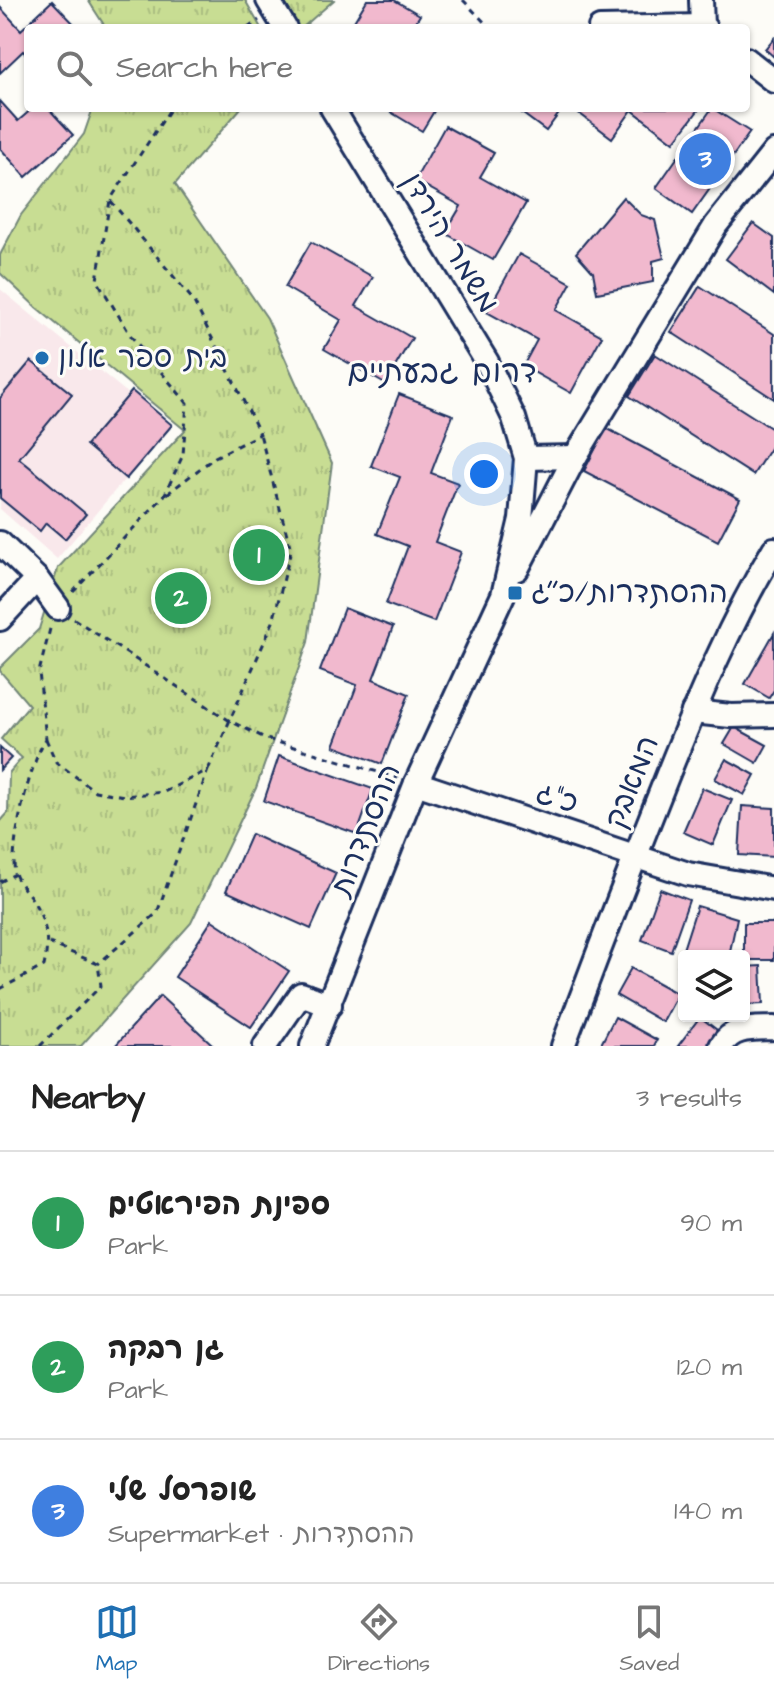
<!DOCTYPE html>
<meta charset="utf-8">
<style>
body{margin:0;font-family:"Architects Daughter","Playpen Sans Hebrew",sans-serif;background:#f6f6f6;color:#222}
.controls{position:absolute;right:24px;bottom:24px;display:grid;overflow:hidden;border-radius:8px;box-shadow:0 2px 6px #0004}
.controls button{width:72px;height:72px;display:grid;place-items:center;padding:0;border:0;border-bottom:2px solid #e0e0e0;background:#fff;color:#222;font:40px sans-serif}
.you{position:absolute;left:484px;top:474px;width:28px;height:28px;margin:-20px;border:6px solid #fff;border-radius:50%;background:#1a73e8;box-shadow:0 0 0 12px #1a73e833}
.badge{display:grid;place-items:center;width:52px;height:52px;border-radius:50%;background:#1f6fb2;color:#fff;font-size:26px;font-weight:700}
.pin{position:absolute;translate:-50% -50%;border:4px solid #fff;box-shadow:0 2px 8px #0006}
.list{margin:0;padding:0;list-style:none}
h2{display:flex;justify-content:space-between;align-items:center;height:104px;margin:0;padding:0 32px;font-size:34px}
h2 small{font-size:26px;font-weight:400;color:#767676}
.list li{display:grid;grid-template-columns:52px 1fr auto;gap:24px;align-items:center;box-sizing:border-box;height:144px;padding:0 32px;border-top:2px solid #e0e0e0}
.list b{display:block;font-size:30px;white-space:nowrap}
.list p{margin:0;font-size:26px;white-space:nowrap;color:#767676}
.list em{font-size:26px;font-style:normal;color:#767676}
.icon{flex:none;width:44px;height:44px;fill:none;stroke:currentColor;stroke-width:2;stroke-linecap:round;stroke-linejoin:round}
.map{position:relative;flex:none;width:774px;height:1046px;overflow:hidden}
.search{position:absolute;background:#fff;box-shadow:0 2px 6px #0004;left:24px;right:24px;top:24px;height:88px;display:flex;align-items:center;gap:20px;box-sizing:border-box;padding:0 28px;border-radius:8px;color:#767676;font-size:30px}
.sheet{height:536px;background:#fff}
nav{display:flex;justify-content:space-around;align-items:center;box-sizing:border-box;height:112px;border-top:2px solid #e0e0e0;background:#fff;font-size:22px;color:#767676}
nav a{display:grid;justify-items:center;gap:4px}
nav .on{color:#1f6fb2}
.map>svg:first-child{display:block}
.built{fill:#f9e8eb}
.park{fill:url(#park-tufts);stroke:#728678;stroke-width:2}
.building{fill:#f1b9ce;stroke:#1b2f5e;stroke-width:2}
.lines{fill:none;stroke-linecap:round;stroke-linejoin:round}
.minor-casing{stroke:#1b2f5e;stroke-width:28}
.path{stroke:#1b2f5e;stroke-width:3;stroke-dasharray:6 6;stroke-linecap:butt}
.minor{stroke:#fdfcf7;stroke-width:22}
.poi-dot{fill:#1f6fb2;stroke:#fdfcf7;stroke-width:3}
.labels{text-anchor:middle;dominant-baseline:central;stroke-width:6;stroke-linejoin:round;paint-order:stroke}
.street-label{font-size:30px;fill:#1b2f5e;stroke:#fdfcf7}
.poi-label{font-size:30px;fill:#1b2f5e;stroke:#fdfcf7;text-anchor:start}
.neighbourhood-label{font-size:32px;fill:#1b2f5e;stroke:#fdfcf7}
</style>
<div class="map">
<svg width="774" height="1046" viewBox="0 0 774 1046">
<defs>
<pattern id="park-tufts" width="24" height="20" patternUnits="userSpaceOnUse" patternTransform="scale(2)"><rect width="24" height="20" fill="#c8dd93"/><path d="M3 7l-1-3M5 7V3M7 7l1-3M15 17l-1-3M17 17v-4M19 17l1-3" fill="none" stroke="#abbe81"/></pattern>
</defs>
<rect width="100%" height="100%" fill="#fdfcf7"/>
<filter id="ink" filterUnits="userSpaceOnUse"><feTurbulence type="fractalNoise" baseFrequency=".0125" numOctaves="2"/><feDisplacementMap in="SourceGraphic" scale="16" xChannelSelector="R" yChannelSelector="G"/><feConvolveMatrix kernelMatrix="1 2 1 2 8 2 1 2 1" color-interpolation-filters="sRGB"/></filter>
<g filter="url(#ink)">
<path class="built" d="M0,289L169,427L57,559L0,509Z"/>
<g class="park">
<path d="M88,0H245L261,28H106Z"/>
<path d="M271,0H334L302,28H291Z"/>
<path d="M93,108H241L175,184L267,318L332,463L308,642L256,788L191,923L81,1046H0V822L8,813L9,773L22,758L1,739L29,705L0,671V668L39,629L58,568L185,430L37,308L0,273V255L21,215L84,134Z"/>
</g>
<g class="building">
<path d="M367,0H394L420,15L412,28H350Z"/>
<path d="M52,1L78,28H28V56L23,51L0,73V7L21,30Z"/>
<path d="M774,38V57L765,49Z"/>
<path d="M0,101L18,121L33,108H48L73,135L26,177L0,148Z"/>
<path d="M384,108H436L422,131Z"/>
<path d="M515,108H563L546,131Z"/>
<path d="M572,108H700L674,142L632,110L612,138Z"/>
<path d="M712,108L750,132L692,214L656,188Z"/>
<path d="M445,126L494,153L480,177L526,203L493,260L445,233L461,206L415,180Z"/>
<path d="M623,197L641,215L655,220L664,258L653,261V282L597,293L593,272L576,253Z"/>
<path d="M753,223L774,238V295L726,259Z"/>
<path d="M311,242L373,277L356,306L412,338L385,384L324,349L341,320L285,287Z"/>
<path d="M519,254L571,283L556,310L602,336L571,393L523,366L537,340L487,312Z"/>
<path d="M700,286L774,334V399L671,332Z"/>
<path d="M655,354L774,430V442L753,475L629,396Z"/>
<path d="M31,361L72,394L19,458L86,514L65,539L46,523L40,531L0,498V398Z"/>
<path d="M132,391L172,425L126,479L86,445Z"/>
<path d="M399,394L453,415L431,473L458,483L435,542L461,552L434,622L386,604L408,546L377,534L400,477L371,466Z"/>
<path d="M606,428L740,499L718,541L584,471Z"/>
<path d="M344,608L393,627L373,679L409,694L382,764L334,746L357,685L320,671Z"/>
<path d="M774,633V690L769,698L745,684Z"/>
<path d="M734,727L767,745L757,763L724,744Z"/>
<path d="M0,748L11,758L0,770Z"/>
<path d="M279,756L373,789L357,834L264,801Z"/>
<path d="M726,759L755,775L744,795L715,779Z"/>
<path d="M702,788L732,800L713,845L683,832Z"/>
<path d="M742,806L774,808V857L739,855Z"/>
<path d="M251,834L336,873L311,929L226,891Z"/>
<path d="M660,889L689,900L671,951L642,940Z"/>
<path d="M697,906L737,918L729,956H684V965H678Z"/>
<path d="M212,920L289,971L251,1027L175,977Z"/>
<rect x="744" y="923" width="30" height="37"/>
<path d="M761,966L763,1004L744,1005V967Z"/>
<path d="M631,968L678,994L663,1022L616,995Z"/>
<path d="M160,996L212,1044L211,1046H115Z"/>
<path d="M615,1017L657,1040L654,1046H600Z"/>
<path d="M700,1017L721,1033L711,1046H678Z"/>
</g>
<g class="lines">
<defs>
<g id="minor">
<path d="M268,0L285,28"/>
<path d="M701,0L702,26L705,28"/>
<path d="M600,28L702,26"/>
<path d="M746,59L774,81"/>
<path d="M526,458L575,457"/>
<path d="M0,543L37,579L58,608"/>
<path d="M517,569L575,457L716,225L774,152"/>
<path d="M0,619L37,579"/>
<path d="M693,712L731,716L774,715"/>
<path d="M416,783L688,874L774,889"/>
<path d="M265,1046L301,994L330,1005"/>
<path d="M312,1046L416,783L503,595L521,519L526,458L514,418L487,362L332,108"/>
<path d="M563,1046C597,955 632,864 668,774C699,697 731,621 774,549"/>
<path d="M721,1046C733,1026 753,1029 774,1028"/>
</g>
</defs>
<use href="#minor" class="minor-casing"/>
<g class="path">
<path d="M463,0L490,28"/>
<path d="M248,28L259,20"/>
<path d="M167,494L215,457L260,434L193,300L110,200L171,108"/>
<path d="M73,592L164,496L183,455L187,403L131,336L97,280L110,200"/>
<path d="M74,619L230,721L267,739L398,778"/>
<path d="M46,739L56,762L95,791L124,796L164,792L208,770L157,913L98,964"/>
<path d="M208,770L273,622L291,550L260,434"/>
<path d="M0,882L15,874"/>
<path d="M0,989L44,966C50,938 46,920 30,896C25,890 19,883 16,876C7,853 31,759 46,739L39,672L51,625"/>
<path d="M40,1046L101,986L98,964L49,943"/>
</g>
<use href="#minor" class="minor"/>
</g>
</g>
<g class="poi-dot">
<circle cx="42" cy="358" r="8"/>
<rect x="507" y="585" width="16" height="16" rx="4"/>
</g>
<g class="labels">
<g class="street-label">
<text transform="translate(450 243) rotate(59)">משמר הירדן</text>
<text transform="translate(632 782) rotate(-68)">המאבק</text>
<text transform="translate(557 798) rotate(18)">כ"ג</text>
<text transform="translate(366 830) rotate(-68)">ההסתדרות</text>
</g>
<g class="poi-label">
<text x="58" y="358">בית ספר אלון</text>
<text x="531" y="593">ההסתדרות/כ״ג</text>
</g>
<g class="neighbourhood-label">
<text x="442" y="372">דרום גבעתיים</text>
</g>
</g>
</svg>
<div class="controls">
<button><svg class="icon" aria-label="layers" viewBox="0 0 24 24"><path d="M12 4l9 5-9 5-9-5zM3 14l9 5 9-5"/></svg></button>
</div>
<div class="you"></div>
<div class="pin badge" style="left:259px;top:555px;background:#2e9e5b">1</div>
<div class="pin badge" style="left:181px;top:598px;background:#2e9e5b">2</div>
<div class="pin badge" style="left:705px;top:159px;background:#3f7fe0">3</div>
<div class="search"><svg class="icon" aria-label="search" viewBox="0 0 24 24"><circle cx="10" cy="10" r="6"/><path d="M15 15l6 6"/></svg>Search here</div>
</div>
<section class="sheet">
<h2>Nearby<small>3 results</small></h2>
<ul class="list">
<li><span class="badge" style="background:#2e9e5b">1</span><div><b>ספינת הפיראטים</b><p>Park</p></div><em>90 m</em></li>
<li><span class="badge" style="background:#2e9e5b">2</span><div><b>גן רבקה</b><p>Park</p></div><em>120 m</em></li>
<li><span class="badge" style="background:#3f7fe0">3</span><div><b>שופרסל שלי</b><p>Supermarket · ההסתדרות</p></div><em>140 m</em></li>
</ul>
</section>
<nav>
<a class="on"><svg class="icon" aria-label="map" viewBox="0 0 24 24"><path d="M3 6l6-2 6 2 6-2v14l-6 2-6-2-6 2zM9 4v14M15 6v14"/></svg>Map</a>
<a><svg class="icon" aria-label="directions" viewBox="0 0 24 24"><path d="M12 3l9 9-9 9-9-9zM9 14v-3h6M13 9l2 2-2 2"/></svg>Directions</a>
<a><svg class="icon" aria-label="saved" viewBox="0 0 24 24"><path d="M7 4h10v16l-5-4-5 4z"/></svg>Saved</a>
</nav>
